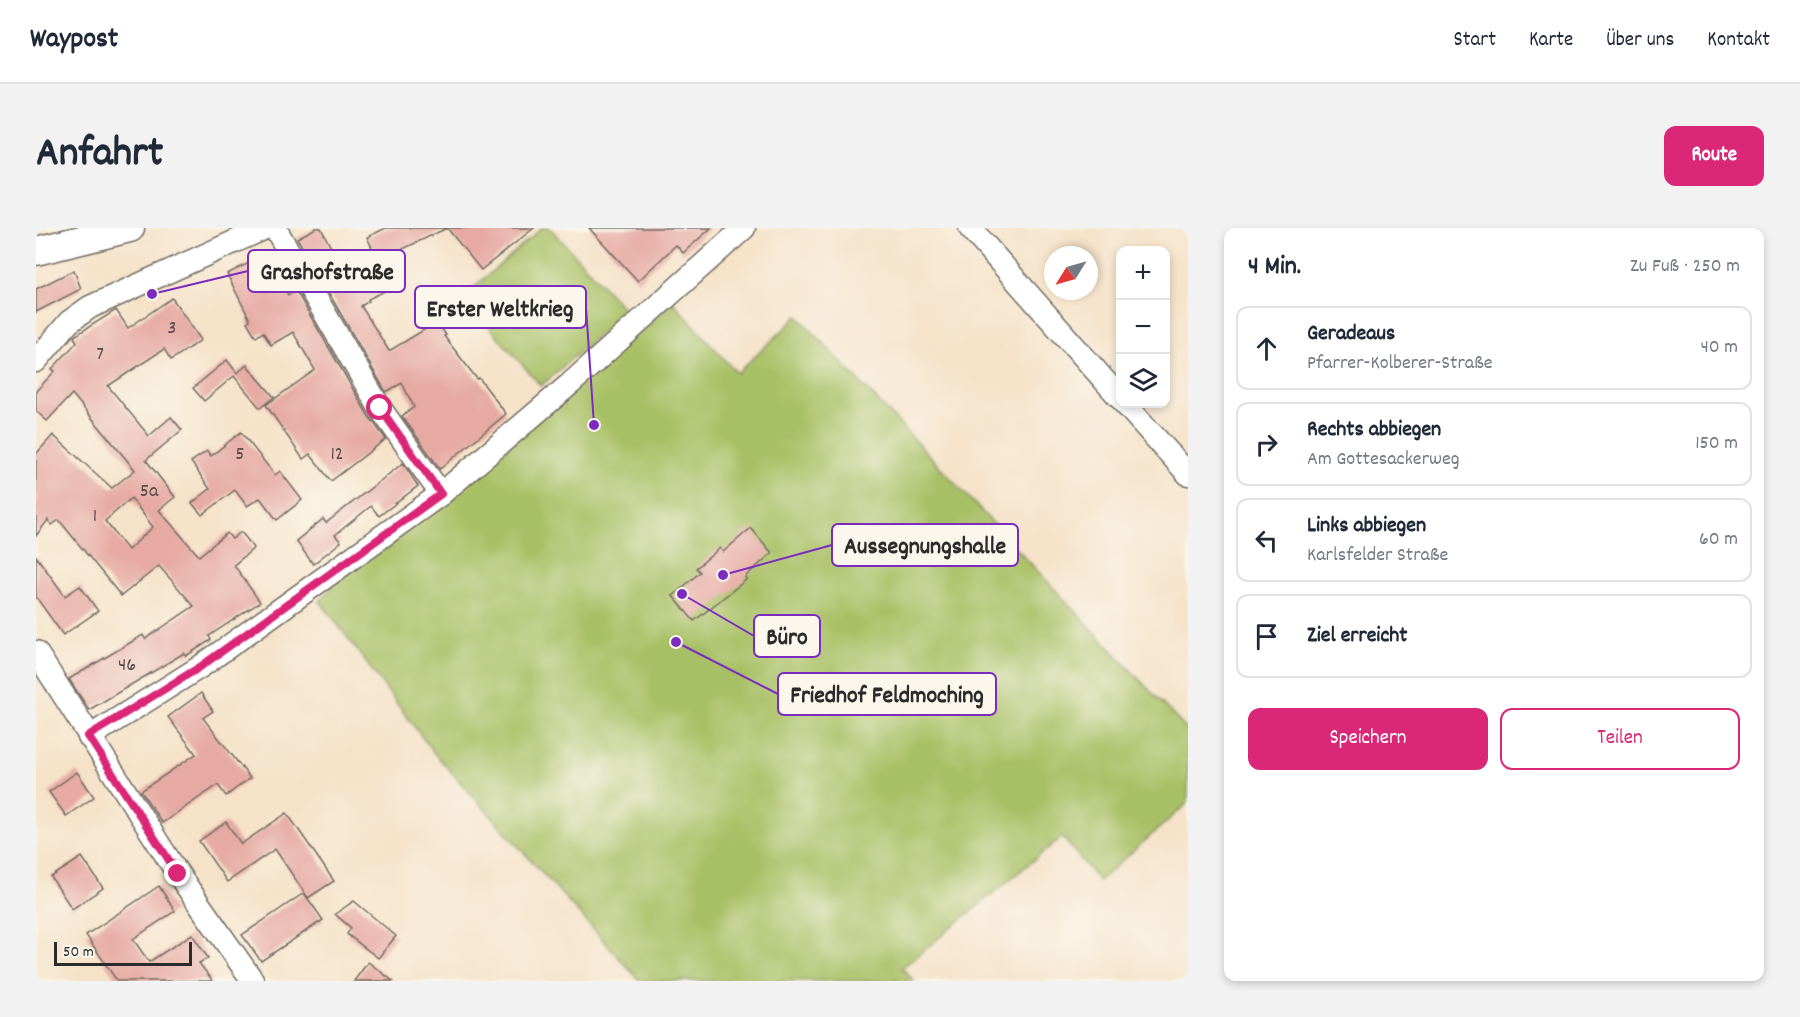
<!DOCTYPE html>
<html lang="de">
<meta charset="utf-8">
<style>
body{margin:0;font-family:Dekko,sans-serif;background:#f2f2f3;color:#1f2937}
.controls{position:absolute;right:18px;top:18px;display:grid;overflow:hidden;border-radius:12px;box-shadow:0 3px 9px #0003}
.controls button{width:54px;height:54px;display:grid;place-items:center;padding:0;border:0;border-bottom:2px solid #e0e1e3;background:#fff;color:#1f2937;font:30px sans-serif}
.compass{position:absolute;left:1008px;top:18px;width:54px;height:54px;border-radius:50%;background:#fff;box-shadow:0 3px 9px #0003;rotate:233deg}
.scale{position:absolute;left:18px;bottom:15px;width:138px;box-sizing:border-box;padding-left:6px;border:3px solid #2b2b2b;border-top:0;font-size:16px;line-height:21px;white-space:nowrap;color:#2b2b2b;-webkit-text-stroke:4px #fbf7ec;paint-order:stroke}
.stop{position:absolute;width:18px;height:18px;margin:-14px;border:4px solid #db2777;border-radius:50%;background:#fff}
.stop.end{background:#db2777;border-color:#fff;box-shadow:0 2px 6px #0008}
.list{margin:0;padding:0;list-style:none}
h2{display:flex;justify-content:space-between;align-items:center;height:78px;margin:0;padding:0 24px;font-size:26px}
h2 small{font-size:20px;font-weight:400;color:#747a83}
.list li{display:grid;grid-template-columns:39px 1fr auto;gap:18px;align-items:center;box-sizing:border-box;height:84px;margin:0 12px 12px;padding:0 12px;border:2px solid #e0e1e3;border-radius:12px}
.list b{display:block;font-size:22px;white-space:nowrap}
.list p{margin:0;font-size:20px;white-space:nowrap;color:#747a83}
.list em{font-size:20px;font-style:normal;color:#747a83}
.actions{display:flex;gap:12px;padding:18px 24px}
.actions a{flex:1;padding:14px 0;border:2px solid #db2777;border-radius:12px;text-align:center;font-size:21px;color:#db2777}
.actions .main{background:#db2777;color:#fff}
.icon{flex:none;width:33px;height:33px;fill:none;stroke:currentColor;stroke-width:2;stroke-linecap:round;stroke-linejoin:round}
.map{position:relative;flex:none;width:1152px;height:753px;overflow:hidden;border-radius:12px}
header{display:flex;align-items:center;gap:36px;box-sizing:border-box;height:84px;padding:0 30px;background:#fff;border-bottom:2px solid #e0e1e3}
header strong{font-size:28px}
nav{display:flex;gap:33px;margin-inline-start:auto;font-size:21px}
.intro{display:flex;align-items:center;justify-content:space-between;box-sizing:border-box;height:144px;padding:0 36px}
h1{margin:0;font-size:42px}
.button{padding:15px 27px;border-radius:12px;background:#db2777;color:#fff;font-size:21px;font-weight:700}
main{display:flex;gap:36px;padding:0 36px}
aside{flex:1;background:#fff;border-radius:12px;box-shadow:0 3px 9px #0003}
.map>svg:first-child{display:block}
.green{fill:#a8c065;stroke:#6a7648;stroke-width:1.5}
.building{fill:#e6aaa3;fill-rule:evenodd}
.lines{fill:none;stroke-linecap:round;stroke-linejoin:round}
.minor-casing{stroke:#726b62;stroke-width:25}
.major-casing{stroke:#726b62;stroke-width:31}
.minor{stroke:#fff;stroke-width:22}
.major{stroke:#fff;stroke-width:28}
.route{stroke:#db2777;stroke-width:8}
.labels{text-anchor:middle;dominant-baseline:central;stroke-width:4.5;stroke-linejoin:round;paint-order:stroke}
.number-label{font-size:20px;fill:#5a4b49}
.leader{fill:none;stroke:#7b2cbf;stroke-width:2}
.callout-dot{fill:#7b2cbf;stroke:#fbf7ec;stroke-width:2}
.callout{fill:#fbf7ec;stroke:#7b2cbf;stroke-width:2}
.callout-label{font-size:24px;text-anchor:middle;font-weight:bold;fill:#2b2b2b}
</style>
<header>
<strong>Waypost</strong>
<nav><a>Start</a><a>Karte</a><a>Über uns</a><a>Kontakt</a></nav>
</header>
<div class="intro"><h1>Anfahrt</h1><a class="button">Route</a></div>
<main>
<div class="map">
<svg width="1152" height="753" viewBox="0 0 1152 753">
<rect width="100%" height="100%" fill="#fbf7ec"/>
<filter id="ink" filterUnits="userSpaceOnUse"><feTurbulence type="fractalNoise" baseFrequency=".0167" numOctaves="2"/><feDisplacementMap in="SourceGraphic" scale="12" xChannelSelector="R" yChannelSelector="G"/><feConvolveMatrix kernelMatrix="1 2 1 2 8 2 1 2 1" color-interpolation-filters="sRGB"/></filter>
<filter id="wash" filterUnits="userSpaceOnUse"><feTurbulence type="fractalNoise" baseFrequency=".008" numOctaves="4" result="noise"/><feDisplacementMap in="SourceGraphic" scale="24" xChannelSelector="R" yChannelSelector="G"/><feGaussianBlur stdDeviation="1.35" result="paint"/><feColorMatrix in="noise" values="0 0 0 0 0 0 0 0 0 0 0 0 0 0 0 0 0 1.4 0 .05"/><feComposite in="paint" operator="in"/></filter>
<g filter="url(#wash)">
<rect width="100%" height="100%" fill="#f5e2c8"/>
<g class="green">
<path d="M506,0H514L590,83L505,158L427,69Z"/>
<path d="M637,74L701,145L762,88L1152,503V575L1063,653L1026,609L866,740L878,753H604L398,525L284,373L300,354Z"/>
</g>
<g id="blocks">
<g class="building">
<path d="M280,0H285L306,41L338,24L331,9L350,0H411L354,27L368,54L332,71L333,73L325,78L353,123L401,94L410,107L408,108L441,151L443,150L470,186L404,241L366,188L378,179L366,155L350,164L261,10Z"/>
<path d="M411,0H498L445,42Z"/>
<path d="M553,0H675L647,25L640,17L602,53Z"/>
<path d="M231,26L252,67L260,63L332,187L350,211L295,253L274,226L267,231L230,177L279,142L257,104L235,117L227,104L220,109L211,94L214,92L191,46Z"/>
<path d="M38,42L45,61L0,84V61Z"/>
<path d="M136,70L165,112L135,132L128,121L72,158L113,208L135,189L146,202L110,232L139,269L123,282L163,328L191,305L196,311L205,304L218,320L198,337L224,374L173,408L175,412L150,428L148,425L53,482L33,451L107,407L109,411L158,378L123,338L85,368L23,292L16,297L12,292L0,308V226L17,207L76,260L99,242L36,166L11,193L0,183V163L19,143L16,141L41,114L38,109L40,107L80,82L92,100ZM95,270L117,299L92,322L69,293Z"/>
<path d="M191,132L201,145L211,137L238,169L224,180L198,148L168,173L157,160Z"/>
<path d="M205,204L239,247L244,243L266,272L241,292L224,270L211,278L199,262L166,287L156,275L174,261L155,234L171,223L175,228Z"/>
<path d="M367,235L382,258L343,288L335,278L299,307L305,314L277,336L260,313L287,291L290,295Z"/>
<path d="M715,300L736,325L709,349L711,351L658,393L637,368L664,344L660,340L684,320L687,324Z"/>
<path d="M0,328L29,368L44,358L62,383L27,407L0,369Z"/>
<path d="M165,465L177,483L167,490L214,550L190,568L182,557L126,595L105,563L160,526L132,489Z"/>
<path d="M41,544L58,569L30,588L13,564Z"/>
<path d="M251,585L298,653L272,670L239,621L191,654L163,613L190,594L205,616Z"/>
<path d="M46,629L67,660L36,681L15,649Z"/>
<path d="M123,658L139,683L97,711L113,734L156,706L172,730L163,735L177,753H81L50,707Z"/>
<path d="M268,665L287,692L225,733L206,707Z"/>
<path d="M318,673L360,708L342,730L311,706L315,700L299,686Z"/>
<path d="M332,734L357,753H318Z"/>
</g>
</g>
</g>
<g filter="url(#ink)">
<use href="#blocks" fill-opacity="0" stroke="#726b62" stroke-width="1.5"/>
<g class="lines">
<defs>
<g id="minor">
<path d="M239,0L344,180L405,266"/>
<path d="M934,0L1084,170"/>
<path d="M0,133L33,94L54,79L229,0"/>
<path d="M1089,176L1152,246"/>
<path d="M0,424L142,646L217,753"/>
<path d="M53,509L164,439L405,266L534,156L708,0"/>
</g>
<path id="major" d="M0,23L94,0"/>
</defs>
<use href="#minor" class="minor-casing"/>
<use href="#major" class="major-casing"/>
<use href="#minor" class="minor"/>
<use href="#major" class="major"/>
</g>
</g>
<g class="lines" filter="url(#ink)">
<path class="route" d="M142,646L52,508L164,439L405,266L344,180"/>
</g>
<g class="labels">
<g class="number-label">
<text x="136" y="101">3</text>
<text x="64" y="127">7</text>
<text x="204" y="227">5</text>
<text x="301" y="227">12</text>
<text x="113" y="264">5a</text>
<text x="59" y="289">1</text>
<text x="91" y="438">46</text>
</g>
</g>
<path class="leader" d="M116 66L212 43M558 197L550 79M687 347L796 317M646 366L718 408M640 414L742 466"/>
<g class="callout-dot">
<circle cx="116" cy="66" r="6"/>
<circle cx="558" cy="197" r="6"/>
<circle cx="687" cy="347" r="6"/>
<circle cx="646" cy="366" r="6"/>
<circle cx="640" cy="414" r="6"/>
</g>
<g class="callout">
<rect x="212" y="22" width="157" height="42" rx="6"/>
<rect x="379" y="58" width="171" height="42" rx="6"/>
<rect x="796" y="296" width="186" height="42" rx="6"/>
<rect x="718" y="387" width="66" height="42" rx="6"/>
<rect x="742" y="445" width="218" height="42" rx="6"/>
</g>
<g class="callout-label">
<text x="291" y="51">Grashofstraße</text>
<text x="464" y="88">Erster Weltkrieg</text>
<text x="889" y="325">Aussegnungshalle</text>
<text x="751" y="416">Büro</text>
<text x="851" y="474">Friedhof Feldmoching</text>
</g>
</svg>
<div class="controls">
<button>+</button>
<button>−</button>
<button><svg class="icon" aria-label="layers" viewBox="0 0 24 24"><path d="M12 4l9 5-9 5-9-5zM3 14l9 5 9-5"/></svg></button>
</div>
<svg class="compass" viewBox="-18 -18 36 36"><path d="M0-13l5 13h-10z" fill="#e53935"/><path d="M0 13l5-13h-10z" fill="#747a83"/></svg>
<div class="scale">50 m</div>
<div class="stop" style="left:344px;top:180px"></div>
<div class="stop end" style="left:142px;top:646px"></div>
</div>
<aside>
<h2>4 Min.<small>Zu Fuß · 250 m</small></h2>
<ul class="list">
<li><svg class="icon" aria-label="ahead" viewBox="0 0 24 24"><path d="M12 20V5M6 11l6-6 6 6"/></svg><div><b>Geradeaus</b><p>Pfarrer-Kolberer-Straße</p></div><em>40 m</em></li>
<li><svg class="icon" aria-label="right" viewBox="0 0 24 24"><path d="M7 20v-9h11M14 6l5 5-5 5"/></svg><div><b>Rechts abbiegen</b><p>Am Gottesackerweg</p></div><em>150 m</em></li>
<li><svg class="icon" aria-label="left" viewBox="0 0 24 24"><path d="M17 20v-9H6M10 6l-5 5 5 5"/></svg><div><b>Links abbiegen</b><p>Karlsfelder Straße</p></div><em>60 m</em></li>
<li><svg class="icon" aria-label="arrive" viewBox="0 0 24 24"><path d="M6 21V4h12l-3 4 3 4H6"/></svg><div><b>Ziel erreicht</b></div></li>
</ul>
<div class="actions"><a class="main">Speichern</a><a>Teilen</a></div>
</aside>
</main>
